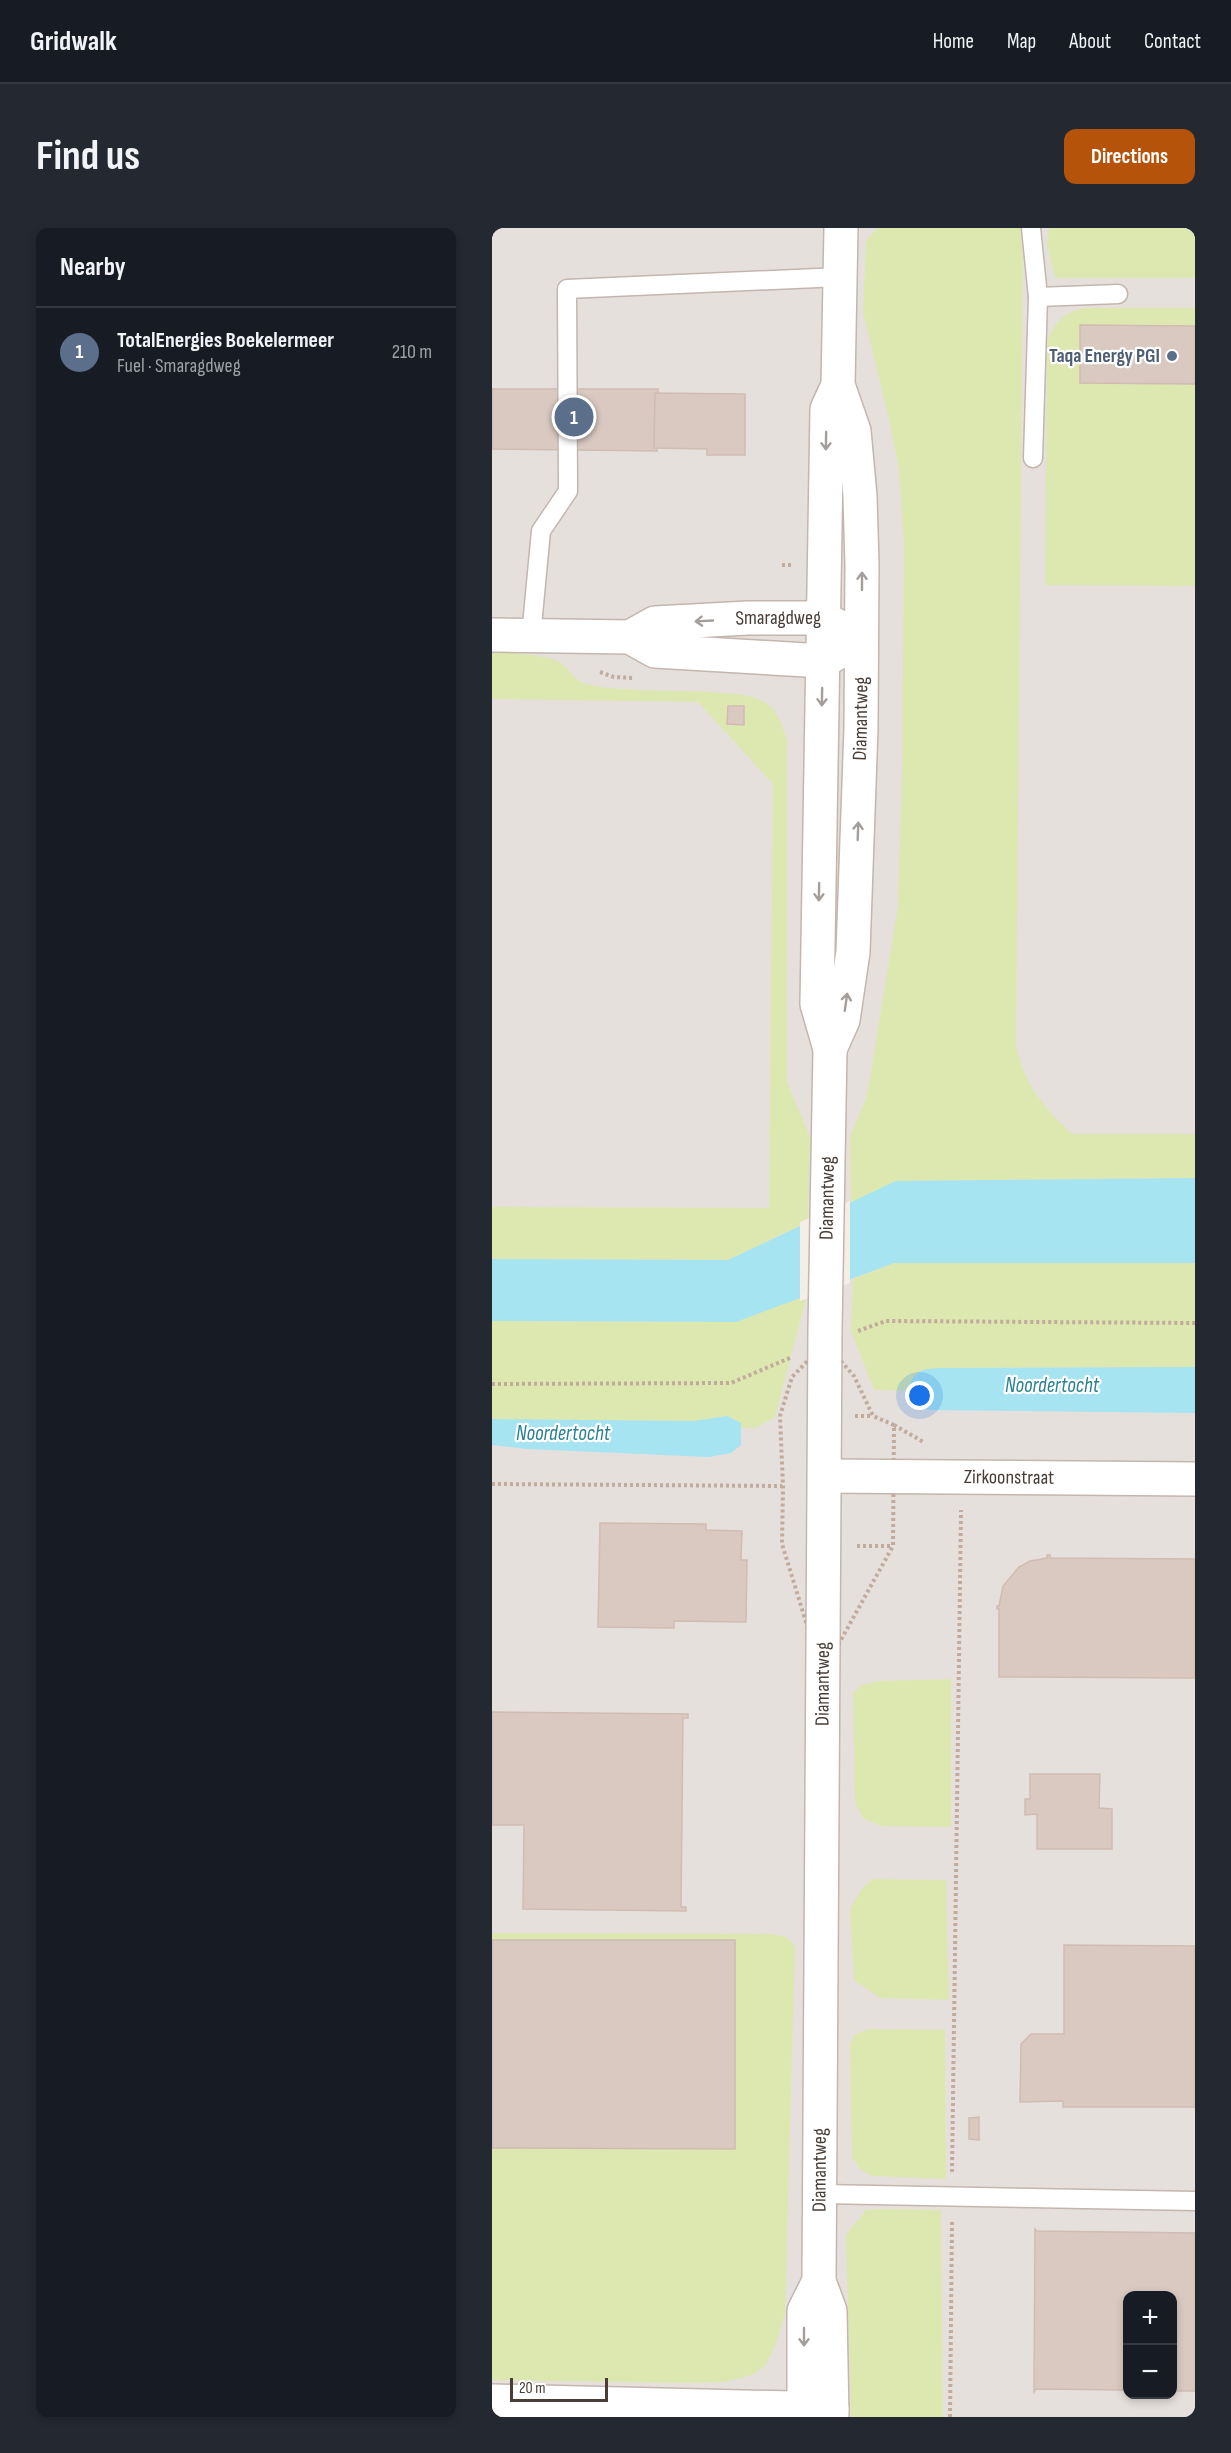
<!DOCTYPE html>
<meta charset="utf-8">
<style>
body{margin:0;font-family:"Sofia Sans Condensed",sans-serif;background:#242831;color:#f1f3f6}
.controls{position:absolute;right:18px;bottom:18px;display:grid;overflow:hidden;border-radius:12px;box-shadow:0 3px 9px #0003}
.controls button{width:54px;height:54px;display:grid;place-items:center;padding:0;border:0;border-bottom:2px solid #363941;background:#171b24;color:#f1f3f6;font:30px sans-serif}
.scale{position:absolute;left:18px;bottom:15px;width:98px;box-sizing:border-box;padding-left:6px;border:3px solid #483d37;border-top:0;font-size:16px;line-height:21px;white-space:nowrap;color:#483d37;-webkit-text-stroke:4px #fff;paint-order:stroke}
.you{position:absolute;left:428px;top:1168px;width:21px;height:21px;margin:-15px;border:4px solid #fff;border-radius:50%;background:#1a73e8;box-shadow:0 0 0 9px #1a73e833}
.badge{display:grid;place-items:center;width:39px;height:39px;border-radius:50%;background:#b45309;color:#fff;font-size:20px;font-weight:700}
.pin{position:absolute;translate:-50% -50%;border:3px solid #fff;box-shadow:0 2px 6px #0006}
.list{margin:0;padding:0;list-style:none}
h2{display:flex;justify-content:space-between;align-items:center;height:78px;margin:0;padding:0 24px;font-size:26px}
h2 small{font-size:20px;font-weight:400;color:#9ea1a6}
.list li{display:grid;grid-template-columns:39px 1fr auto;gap:18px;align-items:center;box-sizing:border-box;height:90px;padding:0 24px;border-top:2px solid #363941}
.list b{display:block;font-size:22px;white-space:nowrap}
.list p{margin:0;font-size:20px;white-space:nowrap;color:#9ea1a6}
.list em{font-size:20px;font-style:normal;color:#9ea1a6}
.map{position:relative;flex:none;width:703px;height:2189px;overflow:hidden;border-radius:12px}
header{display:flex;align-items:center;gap:36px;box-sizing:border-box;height:84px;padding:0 30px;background:#171b24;border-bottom:2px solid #363941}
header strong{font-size:28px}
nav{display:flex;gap:33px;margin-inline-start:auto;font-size:21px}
.intro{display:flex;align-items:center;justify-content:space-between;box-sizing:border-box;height:144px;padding:0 36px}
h1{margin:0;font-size:42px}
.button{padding:15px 27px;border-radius:12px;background:#b45309;color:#fff;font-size:21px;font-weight:700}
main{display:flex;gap:36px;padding:0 36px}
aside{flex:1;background:#171b24;border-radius:12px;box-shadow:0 3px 9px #0003}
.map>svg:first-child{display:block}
.industrial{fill:#e6e0dd;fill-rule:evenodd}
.green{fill:#dde8b1}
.water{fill:#a5e4f0}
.pier{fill:#f4eee8}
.building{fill:#d9c9c1;stroke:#d1bcb1;stroke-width:1.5}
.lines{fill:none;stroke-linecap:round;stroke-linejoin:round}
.service-casing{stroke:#c3b6ae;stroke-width:21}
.minor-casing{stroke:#c3b6ae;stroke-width:36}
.tertiary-casing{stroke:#c3b6ae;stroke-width:36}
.path{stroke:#c1ab9c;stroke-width:4;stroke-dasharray:3 3;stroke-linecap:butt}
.service{stroke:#fff;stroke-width:18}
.minor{stroke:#fff;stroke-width:33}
.tertiary{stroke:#fff;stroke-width:33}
.oneway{stroke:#a49e9b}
.service-dot{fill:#5c6f8a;stroke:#fff;stroke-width:2}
.labels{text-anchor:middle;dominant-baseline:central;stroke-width:4.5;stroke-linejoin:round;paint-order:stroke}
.service-label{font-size:20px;font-weight:bold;fill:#4e5e75;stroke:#fff;text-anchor:end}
.street-label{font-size:20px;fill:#483d37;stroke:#fff}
.water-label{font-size:21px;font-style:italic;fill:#298093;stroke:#fff}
</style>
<header>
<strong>Gridwalk</strong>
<nav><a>Home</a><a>Map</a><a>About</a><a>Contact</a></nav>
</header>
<div class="intro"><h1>Find us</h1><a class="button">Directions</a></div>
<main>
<aside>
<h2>Nearby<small></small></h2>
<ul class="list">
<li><span class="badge" style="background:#5c6f8a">1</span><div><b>TotalEnergies Boekelermeer</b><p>Fuel · Smaragdweg</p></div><em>210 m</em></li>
</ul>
</aside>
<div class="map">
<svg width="703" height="2189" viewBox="0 0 703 2189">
<rect width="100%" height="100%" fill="#f4eee8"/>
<path class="industrial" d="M0,0H703V2189H0ZM636,2068H680V2166H636Z"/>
<g class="green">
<path d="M384,0H529L531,30L524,816C532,857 551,878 580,906H703V950L404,953L359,975L358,909L375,867L406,678L410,546L412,315L407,242L398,196L371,84L374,13Z"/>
<path d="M557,0H703V50H563L555,17Z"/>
<path d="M592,80H703V358L553,357L555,115C561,95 571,85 592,80Z"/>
<path d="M0,424C13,424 61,427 69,435C81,444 81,453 98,457C142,465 187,461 231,465C245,466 260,467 272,474C286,482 290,498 295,512V854L318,909L316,994L236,1032L0,1031V979L277,980L281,556L206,474L0,471Z"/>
<path d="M402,1035H703V1139L448,1140C429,1143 422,1142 418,1163L382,1162L359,1103L361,1051Z"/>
<path d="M315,1067L283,1189L264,1200H249V1195L235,1188L203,1193L0,1191V1093L244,1094Z"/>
<path d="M459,1451V1599L389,1598L371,1590L363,1575L361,1465L370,1457L386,1453Z"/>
<path d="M381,1651L454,1652L457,1772L388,1770L362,1752L358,1681L370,1660Z"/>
<path d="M0,1705L278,1706L295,1709L303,1719L293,2086L284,2116L274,2137L260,2147L234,2154L191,2155L0,2152Z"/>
<path d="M376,1801L453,1802L454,1951L380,1948L369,1942L360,1930L358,1816L362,1807Z"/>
<path d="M390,1981L449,1982L451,2189H359L354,2007L374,1982Z"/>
</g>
<g class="water">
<path d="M703,950V1035H402L244,1094L0,1093V1031L236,1032L404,953Z"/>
<path d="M703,1139V1185L438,1182C417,1179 410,1153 429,1143C434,1140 442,1141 448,1140Z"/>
<path d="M235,1188L249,1195V1217L239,1225L217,1229L35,1221L0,1217V1191L202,1193Z"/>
</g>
<path class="pier" d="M358,973V1055L308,1073V994Z"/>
<g class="building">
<path d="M588,97L703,98V156L588,155Z"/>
<path d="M0,161H166L165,223L0,221Z"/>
<path d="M163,165L253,166V227H215V221L162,220Z"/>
<path d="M236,478H252V497L235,496Z"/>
<path d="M108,1295L214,1296V1302L250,1303L249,1332H255L254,1394L182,1393V1400L106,1399Z"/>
<path d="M555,1327H558V1330L703,1331V1450L507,1449V1381H505V1378H507L511,1358L527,1339L538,1333L555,1330Z"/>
<path d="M0,1484L196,1486V1490H191L189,1679H194V1683L31,1681L32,1597H0Z"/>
<path d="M538,1546H608L607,1580L620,1581V1621H545V1586L533,1587V1571H538Z"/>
<path d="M0,1712H243V1921L0,1920Z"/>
<path d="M572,1717L703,1718V1879H571V1873L528,1874L529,1816L539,1806H572Z"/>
<path d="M487,1889V1912L477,1911V1890Z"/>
<path d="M543,2001L545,2003L703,2005V2163H680V2068H636V2162L544,2161L542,2164Z"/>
</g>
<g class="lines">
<defs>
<g id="service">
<path d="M539,0L546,69L626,66"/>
<path d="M541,230L546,69"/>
<path d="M39,408L49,303L76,263L75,61L348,49"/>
<path d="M329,1966L703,1973"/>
</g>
<g id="minor">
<path id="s1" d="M333,1248L703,1251"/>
<path d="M0,2173L340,2181"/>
</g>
<g id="tertiary">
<path d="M0,407L138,409L163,423L331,433L349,423"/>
<path id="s2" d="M138,409L163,395L256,390H330L350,400"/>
<path id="s3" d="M338,821L351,792L361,724L369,500L370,336L368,268L362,203L346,157L349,0"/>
<path d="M312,2189V2083L327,2053"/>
<path id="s4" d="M340,2189L338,2083L327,2053L333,1101L338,821L325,776L335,181L346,157"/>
</g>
</defs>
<use href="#service" class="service-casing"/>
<use href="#minor" class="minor-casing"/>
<use href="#tertiary" class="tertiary-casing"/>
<g class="path">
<path d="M290,337H301"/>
<path d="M108,444L122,449L142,450"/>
<path d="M366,1103L394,1093L703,1095"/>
<path d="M333,1115L362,1148L381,1188L402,1197L401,1318L330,1446L290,1316L291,1258L288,1188L300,1149Z"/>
<path d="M0,1156L239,1155L300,1129"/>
<path d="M363,1188H381"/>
<path d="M402,1197L433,1215"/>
<path d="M0,1256L290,1258"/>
<path d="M365,1318H401"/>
<path d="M460,1944L469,1282"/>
<path d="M458,2189L460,1993"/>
</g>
<use href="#service" class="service"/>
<use href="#minor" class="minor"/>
<use href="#tertiary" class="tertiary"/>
</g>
<defs><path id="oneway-shaft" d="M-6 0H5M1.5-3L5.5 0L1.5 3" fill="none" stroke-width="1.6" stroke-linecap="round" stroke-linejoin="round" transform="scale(1.5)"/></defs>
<g class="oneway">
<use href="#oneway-shaft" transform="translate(334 213) rotate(91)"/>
<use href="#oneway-shaft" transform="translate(370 353) rotate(-90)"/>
<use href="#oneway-shaft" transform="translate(212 393) rotate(177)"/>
<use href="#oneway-shaft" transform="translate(330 469) rotate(91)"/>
<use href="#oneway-shaft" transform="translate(366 603) rotate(-88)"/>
<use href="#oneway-shaft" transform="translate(327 664) rotate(91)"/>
<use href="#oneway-shaft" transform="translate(354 774) rotate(-82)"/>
<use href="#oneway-shaft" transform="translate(312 2109) rotate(90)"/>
</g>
<circle class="service-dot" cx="680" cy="128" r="6"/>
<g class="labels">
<g class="service-label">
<text x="668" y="128">Taqa Energy PGI</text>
</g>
<g class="street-label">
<text stroke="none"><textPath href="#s2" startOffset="152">Smaragdweg</textPath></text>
<text stroke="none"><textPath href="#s3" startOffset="334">Diamantweg</textPath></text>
<text stroke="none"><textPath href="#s4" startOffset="1221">Diamantweg</textPath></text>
<text stroke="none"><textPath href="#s1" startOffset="184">Zirkoonstraat</textPath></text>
<text stroke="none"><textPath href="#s4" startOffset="735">Diamantweg</textPath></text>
<text stroke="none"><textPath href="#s4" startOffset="249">Diamantweg</textPath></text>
</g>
<g class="water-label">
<text x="560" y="1157">Noordertocht</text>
<text x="71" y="1205">Noordertocht</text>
</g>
</g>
</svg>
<div class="controls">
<button>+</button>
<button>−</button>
</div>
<div class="scale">20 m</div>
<div class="you"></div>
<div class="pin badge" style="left:82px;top:189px;background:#5c6f8a">1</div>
</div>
</main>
